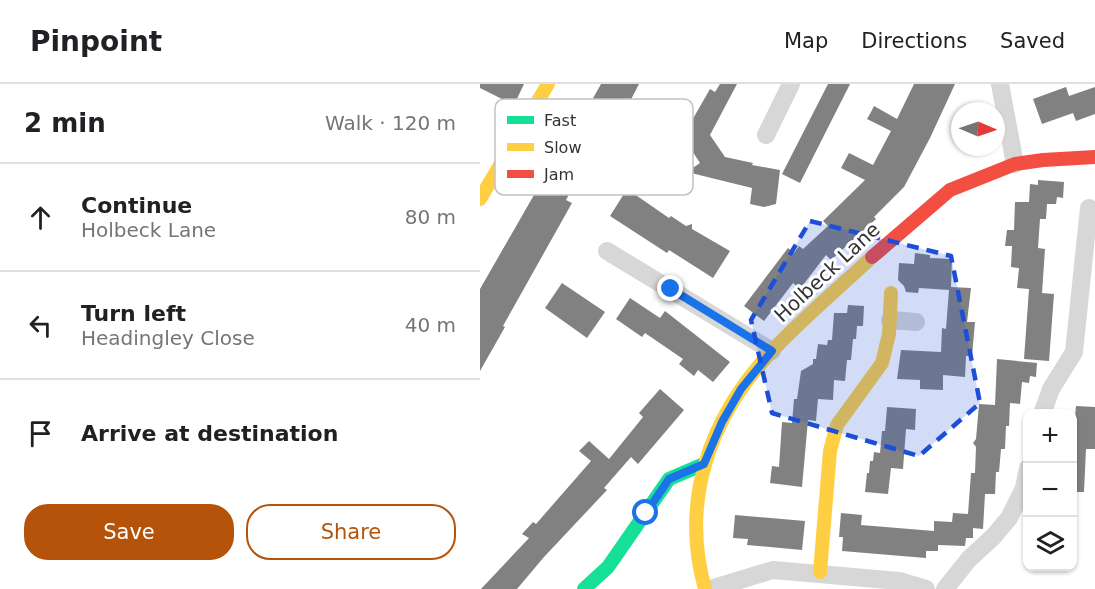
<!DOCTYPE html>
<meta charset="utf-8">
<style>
body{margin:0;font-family:"DejaVu Sans",sans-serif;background:#f6f6f6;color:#202124}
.controls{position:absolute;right:18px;bottom:18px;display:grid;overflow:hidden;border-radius:12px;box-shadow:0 2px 4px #0004}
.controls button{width:54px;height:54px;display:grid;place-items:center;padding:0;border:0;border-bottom:2px solid #e0e0e0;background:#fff;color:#202124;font:30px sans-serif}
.compass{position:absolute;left:471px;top:18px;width:54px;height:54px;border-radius:50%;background:#fff;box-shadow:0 2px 4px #0004;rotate:92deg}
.stop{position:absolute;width:18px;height:18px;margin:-14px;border:4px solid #1a73e8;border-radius:50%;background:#fff}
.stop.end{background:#1a73e8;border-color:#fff;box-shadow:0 2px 6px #0008}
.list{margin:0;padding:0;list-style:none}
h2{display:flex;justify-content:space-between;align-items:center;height:78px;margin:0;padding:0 24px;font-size:26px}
h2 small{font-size:20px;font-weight:400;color:#757577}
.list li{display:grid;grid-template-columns:39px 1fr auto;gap:18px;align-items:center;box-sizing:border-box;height:108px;padding:0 24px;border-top:2px solid #e0e0e0}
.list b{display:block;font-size:22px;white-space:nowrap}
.list p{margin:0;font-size:20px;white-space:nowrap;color:#757577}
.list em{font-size:20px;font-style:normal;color:#757577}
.actions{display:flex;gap:12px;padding:18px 24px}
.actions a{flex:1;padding:14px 0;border:2px solid #b45309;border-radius:24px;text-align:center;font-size:21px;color:#b45309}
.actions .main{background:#b45309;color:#fff}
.icon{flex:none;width:33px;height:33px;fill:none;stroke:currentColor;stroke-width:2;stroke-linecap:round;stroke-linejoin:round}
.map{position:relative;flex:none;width:615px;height:505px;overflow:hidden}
header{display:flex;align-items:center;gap:36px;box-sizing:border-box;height:84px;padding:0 30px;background:#fff;border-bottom:2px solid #e0e0e0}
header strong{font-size:28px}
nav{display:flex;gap:33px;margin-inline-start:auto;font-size:21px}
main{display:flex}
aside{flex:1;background:#fff}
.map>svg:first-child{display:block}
.building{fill:#818181}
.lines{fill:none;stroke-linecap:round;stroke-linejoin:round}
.street{stroke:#d7d7d7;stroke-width:18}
.fast{stroke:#16e098;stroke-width:14}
.slow{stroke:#ffcf43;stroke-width:14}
.jam{stroke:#f24e42;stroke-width:14}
.route{stroke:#1a73e8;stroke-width:8}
.marked{fill:#1d4ed8;fill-opacity:0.2;stroke:#1d4ed8;stroke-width:4.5;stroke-dasharray:12 8;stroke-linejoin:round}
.labels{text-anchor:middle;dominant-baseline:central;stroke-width:6;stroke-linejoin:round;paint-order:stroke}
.street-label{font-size:20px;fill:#333;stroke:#fff}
.key{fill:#fff;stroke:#c2c2c2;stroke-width:1.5}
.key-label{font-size:16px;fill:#333}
</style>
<header>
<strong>Pinpoint</strong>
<nav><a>Map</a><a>Directions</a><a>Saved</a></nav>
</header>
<main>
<aside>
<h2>2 min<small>Walk · 120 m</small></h2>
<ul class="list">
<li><svg class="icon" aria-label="ahead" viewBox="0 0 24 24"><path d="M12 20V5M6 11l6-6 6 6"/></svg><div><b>Continue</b><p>Holbeck Lane</p></div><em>80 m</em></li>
<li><svg class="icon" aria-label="left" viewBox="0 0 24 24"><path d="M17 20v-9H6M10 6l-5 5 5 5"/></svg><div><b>Turn left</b><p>Headingley Close</p></div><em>40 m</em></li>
<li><svg class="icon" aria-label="arrive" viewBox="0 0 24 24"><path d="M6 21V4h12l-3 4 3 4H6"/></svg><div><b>Arrive at destination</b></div></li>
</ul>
<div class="actions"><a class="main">Save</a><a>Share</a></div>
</aside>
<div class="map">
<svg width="615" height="505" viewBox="0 0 615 505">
<rect width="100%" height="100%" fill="#fff"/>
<g class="building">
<path d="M0,0H44L34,21L0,4Z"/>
<path d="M121,0H159L130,56L121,51L86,116L92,119L23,242L25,243L0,287V205L89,50L92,52Z"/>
<path d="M240,0H257L230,51L245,73L273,79L272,81L300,86L296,120L284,123L270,120L272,104L207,88L220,79L207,59H199L230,5L235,8Z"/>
<path d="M348,0H370L320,99L302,90Z"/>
<path d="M434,0H475L450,54L424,103L394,133L396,135L351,176L346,171L320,205L313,199L284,237L264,222L308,164L314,169L319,162L323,165L348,142L343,137L385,96L361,84L369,69L393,81L411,47L387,35L391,28L394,22L417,35Z"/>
<path d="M586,3L589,12L615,3V30L596,37L593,29L562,40L553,15Z"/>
<path d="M558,96L584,98L583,114L577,113L576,120H567L566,135H560L558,164L565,165L562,209L574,210L569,277L544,275L549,205L537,204L539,184L531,183L532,162H525L527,146H534L535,118H549L550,100L558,101Z"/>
<path d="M147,105L189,134L191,132L206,142L212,140V145L250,167L233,194L189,166L187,169L130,132Z"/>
<path d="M435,169L450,171V174L472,175L471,203L491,204L487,238H495L492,272H486L485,293L463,291V306L440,305V296L417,295L421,266L461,268L462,244L466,245L469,206L439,204L438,209L426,208L424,202L418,196L419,179L434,180Z"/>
<path d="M82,199L125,228L107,254L65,224Z"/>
<path d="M150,214L180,234L185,227L250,278L233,298L218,286L214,292L199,280L203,275L165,249L162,253L136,235Z"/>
<path d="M368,221L384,222L383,242H377L376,255H373L371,276H367L365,297L354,296L353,316L338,315L336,337L328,336L322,403L290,399L292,382L299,383L302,338L312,339L314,315H317L321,287L333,280V275H336L338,260L347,261L348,256H352L354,229H367Z"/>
<path d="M517,275L557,279L556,293L550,292L549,299L542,298L540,320L530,319L529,342H526L525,365H521L519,388H516L515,410H505L503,445L493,444V454H486L485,462L458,461V467H446V474L362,467L363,453H359L361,429L382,431L381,441L454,447V437L472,438L473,429L488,430L491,389H495L496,363L493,359L496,355L499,320L515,321Z"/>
<path d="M180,305L204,326L158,380L151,373L124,404L127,406L64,473L37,505H1L49,454L42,450L53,438L56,440L111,377L99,367L109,357L129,375L163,333L159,329Z"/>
<path d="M596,322L615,323V365H606L604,408H592V333H595Z"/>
<path d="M407,323L436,325L435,346L426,345L423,385L411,384L408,410L385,408L387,389H389L390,377H393L394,368L400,369L402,347H405Z"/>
<path d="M255,431L325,437L322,466L267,461L268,455L253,454Z"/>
</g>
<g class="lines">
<g class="street">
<path d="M520,0L535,80"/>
<path d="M286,51L311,0"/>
<path d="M127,167L292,267"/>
<path d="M410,236L436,238"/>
<path d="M562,330L571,305L594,268L609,124"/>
<path d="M230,505L293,486L419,497L446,505"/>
<path d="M465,505L489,475L513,453L529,434L544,404L548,384"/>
</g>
<path class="fast" d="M104,505L128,483L189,395L224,380"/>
<g class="slow">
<path d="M0,115L68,0"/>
<path d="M340,488L350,367L357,341L402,279L409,250L411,209"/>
<path d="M225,505C200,416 230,333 292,267C323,234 359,204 392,173"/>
</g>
<path class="jam" d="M392,173L470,106L535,80L563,76L615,73"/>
</g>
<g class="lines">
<path class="route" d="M166,429L189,395L224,380L242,338L261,305L292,267L191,205"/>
</g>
<path class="marked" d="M330,137L471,172L500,319L439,372L292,329L271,236Z"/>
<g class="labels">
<g class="street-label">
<text transform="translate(347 188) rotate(-43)">Holbeck Lane</text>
</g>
</g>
<rect x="15" y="15" width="198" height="96" rx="9" class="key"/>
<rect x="27" y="32" width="27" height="8" fill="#16e098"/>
<rect x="27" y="59" width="27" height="8" fill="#ffcf43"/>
<rect x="27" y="86" width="27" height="8" fill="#f24e42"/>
<g class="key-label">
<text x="64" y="42">Fast</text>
<text x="64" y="69">Slow</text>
<text x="64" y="96">Jam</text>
</g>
</svg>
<div class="controls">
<button>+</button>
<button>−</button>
<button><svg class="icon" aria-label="layers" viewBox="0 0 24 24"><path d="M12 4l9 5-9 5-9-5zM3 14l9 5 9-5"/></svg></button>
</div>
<svg class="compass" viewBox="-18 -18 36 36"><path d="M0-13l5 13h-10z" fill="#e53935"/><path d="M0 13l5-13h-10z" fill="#757577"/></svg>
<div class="stop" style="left:166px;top:429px"></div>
<div class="stop end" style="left:191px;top:205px"></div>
</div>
</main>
